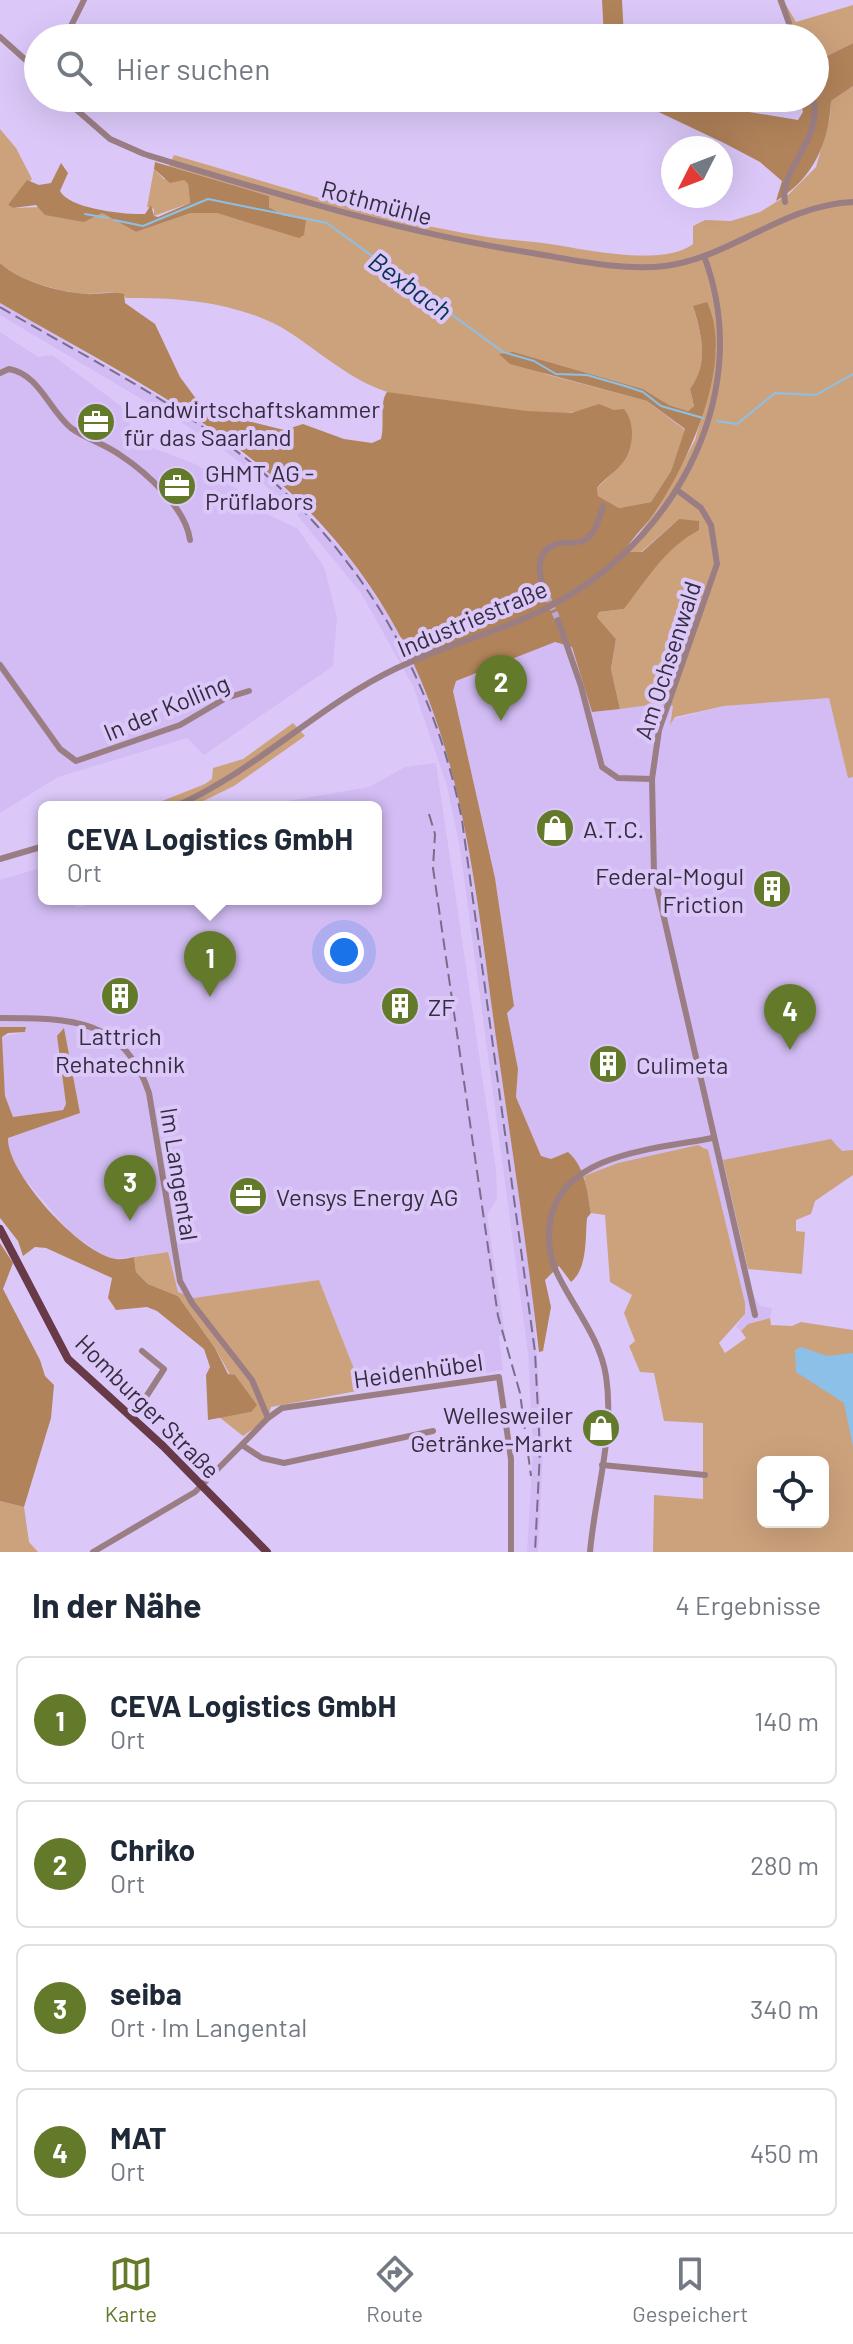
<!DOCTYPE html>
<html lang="de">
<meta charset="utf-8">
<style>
body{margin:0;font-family:Barlow,sans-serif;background:#f2f2f3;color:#1f2937}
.controls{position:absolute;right:24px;bottom:24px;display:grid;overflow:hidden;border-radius:12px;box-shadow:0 8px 32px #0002}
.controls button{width:72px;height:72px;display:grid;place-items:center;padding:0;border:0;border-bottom:2px solid #e0e1e3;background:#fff;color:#1f2937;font:40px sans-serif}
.compass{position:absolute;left:661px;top:136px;width:72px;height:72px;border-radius:50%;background:#fff;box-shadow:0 8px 32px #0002;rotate:228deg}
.you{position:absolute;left:344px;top:952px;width:28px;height:28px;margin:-20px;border:6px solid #fff;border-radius:50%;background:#1a73e8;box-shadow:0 0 0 12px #1a73e833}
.badge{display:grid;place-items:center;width:52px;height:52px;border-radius:50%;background:#647a2b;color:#fff;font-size:26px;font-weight:700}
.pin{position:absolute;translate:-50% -66px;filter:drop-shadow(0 2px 4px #0008)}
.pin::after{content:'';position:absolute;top:42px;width:28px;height:24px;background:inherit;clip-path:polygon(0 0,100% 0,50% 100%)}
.popup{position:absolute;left:38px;top:801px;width:344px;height:104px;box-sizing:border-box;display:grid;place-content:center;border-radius:12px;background:#fff;filter:drop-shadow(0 2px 6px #0005);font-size:26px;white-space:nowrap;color:#747a83}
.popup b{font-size:30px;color:#1f2937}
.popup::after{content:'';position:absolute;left:50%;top:100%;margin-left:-16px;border:16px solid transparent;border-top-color:#fff}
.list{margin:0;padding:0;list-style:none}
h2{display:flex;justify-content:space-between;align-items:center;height:104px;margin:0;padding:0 32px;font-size:34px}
h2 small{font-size:26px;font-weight:400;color:#747a83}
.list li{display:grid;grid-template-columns:52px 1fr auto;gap:24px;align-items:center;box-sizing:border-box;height:128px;margin:0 16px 16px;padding:0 16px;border:2px solid #e0e1e3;border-radius:12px}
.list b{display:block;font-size:30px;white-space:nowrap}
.list p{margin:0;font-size:26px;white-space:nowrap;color:#747a83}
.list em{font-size:26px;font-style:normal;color:#747a83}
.icon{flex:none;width:44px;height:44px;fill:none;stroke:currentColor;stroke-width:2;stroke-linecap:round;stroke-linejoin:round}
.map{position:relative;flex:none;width:853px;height:1552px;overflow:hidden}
.search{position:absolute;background:#fff;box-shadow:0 8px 32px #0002;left:24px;right:24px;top:24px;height:88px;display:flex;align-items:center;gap:20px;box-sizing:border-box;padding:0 28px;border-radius:44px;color:#747a83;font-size:30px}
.sheet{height:680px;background:#fff}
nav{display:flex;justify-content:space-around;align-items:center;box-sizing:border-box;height:112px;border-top:2px solid #e0e1e3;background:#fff;font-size:22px;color:#747a83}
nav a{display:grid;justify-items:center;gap:4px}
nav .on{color:#647a2b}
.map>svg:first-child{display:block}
.built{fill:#d2bcf3}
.green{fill:#cca27c;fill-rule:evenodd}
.forest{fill:#b1835a}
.water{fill:#8cc0e9}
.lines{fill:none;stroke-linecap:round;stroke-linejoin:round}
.stream{stroke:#8cc0e9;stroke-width:2}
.minor-tunnel{stroke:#baa9d4;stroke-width:6;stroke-dasharray:6 3;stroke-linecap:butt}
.minor{stroke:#9a7e84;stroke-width:6}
.major{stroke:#683946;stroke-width:8}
.rail{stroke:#796d8c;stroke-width:2;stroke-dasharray:12 6;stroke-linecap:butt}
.minor-bridge{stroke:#9a7e84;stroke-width:6}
.labels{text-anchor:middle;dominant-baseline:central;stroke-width:8;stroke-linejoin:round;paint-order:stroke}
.street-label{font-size:24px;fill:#342c3f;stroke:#dbc8f9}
.poi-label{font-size:24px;fill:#342c3f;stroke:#dbc8f9;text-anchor:start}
.water-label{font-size:26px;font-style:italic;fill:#08324d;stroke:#dbc8f9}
</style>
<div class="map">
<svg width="853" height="1552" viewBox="0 0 853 1552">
<rect width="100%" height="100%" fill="#dbc8f9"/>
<g class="built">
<path d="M0,303L192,416L276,480L350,559L387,613L423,682L447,745L465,818L533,1296L543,1450L538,1552H527L533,1450L528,1353L460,848L447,786L413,686L361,593L293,510L233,457L187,426L0,315Z"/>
<path d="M0,332L38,357L52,355L121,406L129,419L131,436L128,445L131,448H153L195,464L233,486L269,515L298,529L324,567L337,617L333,666L204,755L187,738L58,777L0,813Z"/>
<path d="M554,642L572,647L593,712L657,704L674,706L669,720L724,706L829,698L848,777H853V1150L842,1152L836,1143L724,1160L753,1294L760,1306L772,1308L770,1318L748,1324L741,1331L736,1327L745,1314L704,1146L618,1163L584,1176L574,1158L551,1159L541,1156L516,1097L518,1069L507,1013L514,1006L495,878L453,691L456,681Z"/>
<path d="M436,763L496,1170L497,1199L487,1215L505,1334L499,1336L503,1370L357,1391L358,1379L319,1280L194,1299L178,1292L167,1252L116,1259L101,1254L70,1232L19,1172L7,1151L8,1138L80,1113L64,1029L57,1036L66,1104L62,1110L13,1117L5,1096L2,1037L25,1032L26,1027H0V880L44,867V899H69L77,908L106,899H376V807H254L369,787L405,767Z"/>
</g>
<g class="green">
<path d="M777,0H783L796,22L853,5V43L815,62V38H792Z"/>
<path d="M853,86V777L848,778L829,698L724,706L675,717L670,725L673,706L657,704L620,709L611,669L616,639L597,617L599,612L624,609L657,561L679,540V519L641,552L624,553L658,509L695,440L710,387L716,349L693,307C702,336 709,363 690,389L694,406L688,411L669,405L643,389L514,352L545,374L647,401L685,430L671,471L651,502L619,508L598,496L597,488L621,465L614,410C589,401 584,414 562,413C510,412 455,406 403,396C360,388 328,358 292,334C245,303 182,297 126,298C117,288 97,295 84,294C55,290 22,282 0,263V129L16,148L32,179L8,205L13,208L40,207L43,213H102L136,232L191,213H217L254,223L306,220L282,215L269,207V196L169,166L174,155C279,185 385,222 494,238C510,240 527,241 543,243C580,248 662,268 693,244V226L705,220L731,221L760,212L789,194L816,167L830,117L831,101Z"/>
<path d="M154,169L164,179L184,180L188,184L190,203L154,216V209L147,207Z"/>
<path d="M293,723L305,736L234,786L197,804L147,807L205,784L212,779L213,768L243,759Z"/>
<path d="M831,1139L842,1151L853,1150V1175L815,1201L811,1214L796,1220V1231L805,1232L802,1274L748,1269L723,1160Z"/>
<path d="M698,1145L708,1150L745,1303V1314L719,1343L725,1353L746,1338L741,1331L748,1324L770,1318L771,1325L792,1326L801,1322L853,1330V1552H653L654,1495L703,1499V1423L664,1421L654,1373L640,1372L629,1346L635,1341L624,1313L632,1295L610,1282L605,1215L591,1213L584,1176L618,1163ZM763,1462H823V1522H763Z"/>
<path d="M168,1252L178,1292L194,1298L319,1280L358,1379L357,1391L271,1407L268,1418L243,1436L219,1417L251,1412L215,1348L178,1296L148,1284L136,1272L134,1257Z"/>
<path d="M0,1501L24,1507L29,1542L38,1552H0Z"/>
</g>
<g class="forest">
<path d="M602,0H622L624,38H604Z"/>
<path d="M853,43V86L831,101C829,143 813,179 776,201L782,181L760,162L724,143L629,98H698L731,109L798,120L803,112L800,98H815V62Z"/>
<path d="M155,162L269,196V207L282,215L306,220L304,235L299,238L217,213H191L136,232L102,213L84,222L45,215L36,205L13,208L8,205L27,180L39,185L51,183L61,163L68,173L60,191C69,209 126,215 145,214L151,205L154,216L158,217L190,203L188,184L184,180L170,183L154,169Z"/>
<path d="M0,263C22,282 56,291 85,294C98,295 111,291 124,294L125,303L155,324L180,377L197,400L228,416L284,430L303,424L344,439L372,443L381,439C385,424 379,403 387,392L527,411L571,413L599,404L614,410L624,409C636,423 634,451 621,465C613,474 604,479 597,488L598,496L619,508L651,502L671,471L685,429L647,401L510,364L499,354L514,352L643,389L669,405L688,411L694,406L690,389C709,363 702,336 693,306L707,302C735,361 690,457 658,508C648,524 633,536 624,552H642L679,519L699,521V530C664,549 648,578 624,609L599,612L597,617L616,639L611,669L620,709L592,712L572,647L555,642L456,681L453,691L495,878L514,1006L507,1013L518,1069L516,1097L541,1156L551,1159L568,1152C586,1168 587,1192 591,1213L587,1218C585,1238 588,1268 571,1282L559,1266L545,1280L551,1307L543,1351L539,1352C527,1247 511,1142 496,1038C468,833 456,657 300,502C215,417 103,363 0,303Z"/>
<path d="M0,1027H26L25,1032L8,1033L2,1037L5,1096L13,1117L63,1110L66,1104L57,1036L64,1028L80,1113L8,1138C6,1172 81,1255 116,1259C121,1260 129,1258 134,1257L136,1272L148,1284L178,1296L215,1348L228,1374L235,1375L257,1405L251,1412L208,1420L206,1375L210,1367L204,1349L157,1311L147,1307L116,1310L108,1298L112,1278L46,1248L35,1247L23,1256L18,1241L0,1218Z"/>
<path d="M0,1243L13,1263L3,1289L40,1360L45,1376L54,1385L51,1418L24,1507L0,1501Z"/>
</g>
<path class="water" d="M801,1347L827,1356L853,1353V1447L844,1403L796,1372L795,1350Z"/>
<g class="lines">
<g class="stream">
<path d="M85,214L108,218"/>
<path d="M114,220L143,226L208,199L327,223L503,352L534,361L556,374L587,375L625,386L643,392L661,406L703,418"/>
<path d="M717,421L737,424L775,393L816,395L853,374"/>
</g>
<path class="minor-tunnel" d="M547,596L558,620"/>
<g class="minor">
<path d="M781,0L794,38"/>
<path d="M0,37L38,71"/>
<path d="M65,38L84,0"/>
<path d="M63,98L110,139L144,154C272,193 399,232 532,253C575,260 621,271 665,266C732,257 783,205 853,202"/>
<path d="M785,202C778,170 824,140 813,98"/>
<path d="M0,373L9,369C39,374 49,410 71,428C86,439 105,444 120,455C146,472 186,508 190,540"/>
<path d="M677,490L701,508L711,525L717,564L659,730L652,779L654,874L755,1315"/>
<path d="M547,596C538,576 532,550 560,543C568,542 578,544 585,540C596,533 599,518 603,506"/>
<path d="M558,620L581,686L602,767L618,778L652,779"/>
<path d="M422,657C468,638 520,625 563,599C681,531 754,388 704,256"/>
<path d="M0,665L60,749L76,761L180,725L226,698L249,691"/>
<path d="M174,807C255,772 317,706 397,668"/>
<path d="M0,859L44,846"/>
<path d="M0,1018C68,1018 124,1017 149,1093L180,1281L192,1303L252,1380L268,1418"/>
<path d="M133,1417L164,1369L142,1351"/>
<path d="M242,1445L262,1458L284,1463L433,1431"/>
<path d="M602,1465L705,1475"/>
<path d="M93,1552L195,1492L268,1418L282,1408L499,1377L511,1459V1552"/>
<path d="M590,1552C595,1494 615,1434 606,1376C600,1337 572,1306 556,1271C549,1255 547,1234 551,1217C566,1152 659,1149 712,1138"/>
</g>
<path class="major" d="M0,1229L68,1359L163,1446L267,1552"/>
<g class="rail">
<path d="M0,307C73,350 151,389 220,439C348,530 432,667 462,820L535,1352L540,1451L535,1552"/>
<path d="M429,814L435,834L433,868L498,1316L520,1393L531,1476"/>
</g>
<path class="minor-bridge" d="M397,668L422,657"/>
</g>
<defs>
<symbol id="office-disc" viewBox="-11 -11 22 22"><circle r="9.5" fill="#647a2b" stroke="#dbc8f9"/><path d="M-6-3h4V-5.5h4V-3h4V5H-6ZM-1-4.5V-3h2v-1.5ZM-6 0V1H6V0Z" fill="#fff"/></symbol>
<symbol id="shop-disc" viewBox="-11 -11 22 22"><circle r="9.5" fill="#647a2b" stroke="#dbc8f9"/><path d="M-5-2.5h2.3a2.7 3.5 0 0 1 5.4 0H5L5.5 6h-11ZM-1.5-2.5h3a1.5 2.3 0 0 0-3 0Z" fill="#fff"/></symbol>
<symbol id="building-disc" viewBox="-11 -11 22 22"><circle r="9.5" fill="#647a2b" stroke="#dbc8f9"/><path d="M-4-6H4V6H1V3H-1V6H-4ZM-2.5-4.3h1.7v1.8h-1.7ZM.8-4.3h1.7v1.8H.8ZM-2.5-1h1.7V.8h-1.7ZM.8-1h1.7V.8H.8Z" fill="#fff"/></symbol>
</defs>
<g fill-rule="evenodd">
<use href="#office-disc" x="74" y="400" width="44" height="44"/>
<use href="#office-disc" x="155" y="464" width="44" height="44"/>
<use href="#shop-disc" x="533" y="806" width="44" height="44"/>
<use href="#building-disc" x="750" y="867" width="44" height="44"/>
<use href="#building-disc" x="98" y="974" width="44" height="44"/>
<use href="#building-disc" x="378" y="984" width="44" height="44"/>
<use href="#building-disc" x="586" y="1042" width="44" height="44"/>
<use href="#office-disc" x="226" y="1174" width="44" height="44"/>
<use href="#shop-disc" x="579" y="1406" width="44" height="44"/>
</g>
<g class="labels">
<g class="street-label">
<text transform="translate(377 202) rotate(15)">Rothmühle</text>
<text transform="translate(472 618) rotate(-23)">Industriestraße</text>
<text transform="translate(667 660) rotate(-72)">Am Ochsenwald</text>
<text transform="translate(166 707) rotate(-23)">In der Kolling</text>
<text transform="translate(180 1174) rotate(81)">Im Langental</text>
<text transform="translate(418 1370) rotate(-8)">Heidenhübel</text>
<text transform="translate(148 1406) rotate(45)">Homburger Straße</text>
</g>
<g class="poi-label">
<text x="124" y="408">Landwirtschaftskammer<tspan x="124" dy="28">für das Saarland</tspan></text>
<text x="205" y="472">GHMT AG -<tspan x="205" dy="28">Prüflabors</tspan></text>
<text x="583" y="828">A.T.C.</text>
<text x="744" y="875" text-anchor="end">Federal-Mogul<tspan x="744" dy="28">Friction</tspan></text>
<text x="428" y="1006">ZF</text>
<text x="120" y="1035" text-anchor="middle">Lattrich<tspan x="120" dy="28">Rehatechnik</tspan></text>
<text x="636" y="1064">Culimeta</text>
<text x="276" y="1196">Vensys Energy AG</text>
<text x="573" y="1414" text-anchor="end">Wellesweiler<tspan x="573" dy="28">Getränke-Markt</tspan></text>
</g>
<g class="water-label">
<text transform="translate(411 285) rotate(36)">Bexbach</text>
</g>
</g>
</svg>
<div class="controls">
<button><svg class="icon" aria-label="locate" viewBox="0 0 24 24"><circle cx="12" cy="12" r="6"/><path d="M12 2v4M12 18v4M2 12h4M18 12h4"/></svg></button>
</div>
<svg class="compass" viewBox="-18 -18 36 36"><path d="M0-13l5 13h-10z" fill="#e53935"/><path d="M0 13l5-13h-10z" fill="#747a83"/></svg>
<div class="you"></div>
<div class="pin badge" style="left:210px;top:997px">1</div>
<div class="popup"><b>CEVA Logistics GmbH</b>Ort</div>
<div class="pin badge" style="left:501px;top:721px">2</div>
<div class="pin badge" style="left:130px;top:1221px">3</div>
<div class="pin badge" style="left:790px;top:1050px">4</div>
<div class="search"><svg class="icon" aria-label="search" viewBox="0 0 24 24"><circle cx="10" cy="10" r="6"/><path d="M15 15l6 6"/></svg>Hier suchen</div>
</div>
<section class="sheet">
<h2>In der Nähe<small>4 Ergebnisse</small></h2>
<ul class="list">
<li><span class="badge">1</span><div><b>CEVA Logistics GmbH</b><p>Ort</p></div><em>140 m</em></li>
<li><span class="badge">2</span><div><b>Chriko</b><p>Ort</p></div><em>280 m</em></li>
<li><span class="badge">3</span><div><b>seiba</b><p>Ort · Im Langental</p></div><em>340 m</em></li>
<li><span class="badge">4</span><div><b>MAT</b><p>Ort</p></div><em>450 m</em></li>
</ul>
</section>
<nav>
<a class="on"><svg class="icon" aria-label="map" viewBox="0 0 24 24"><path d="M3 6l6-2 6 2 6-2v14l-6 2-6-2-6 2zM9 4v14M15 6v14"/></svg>Karte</a>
<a><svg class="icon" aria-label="directions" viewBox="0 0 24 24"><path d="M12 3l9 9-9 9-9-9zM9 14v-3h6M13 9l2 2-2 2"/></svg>Route</a>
<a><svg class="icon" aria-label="saved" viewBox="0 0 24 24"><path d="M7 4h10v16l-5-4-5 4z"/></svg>Gespeichert</a>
</nav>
